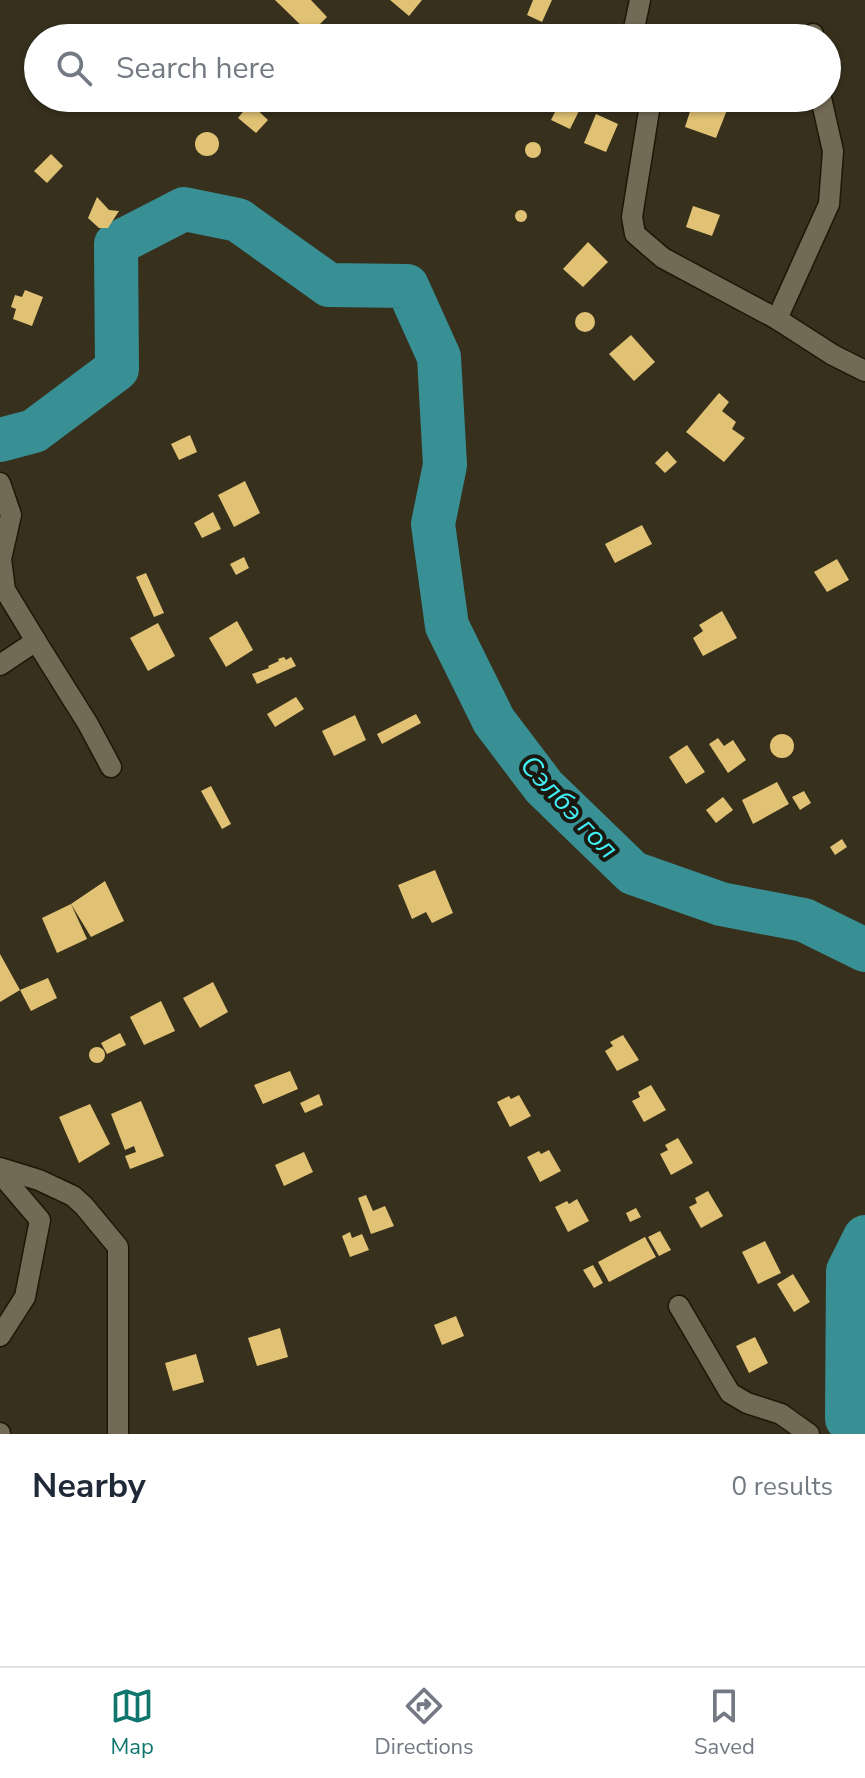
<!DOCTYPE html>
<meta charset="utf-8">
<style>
body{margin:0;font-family:"Nunito Sans",sans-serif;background:#f6f6f7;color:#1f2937}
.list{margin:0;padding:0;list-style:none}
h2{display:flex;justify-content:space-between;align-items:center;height:104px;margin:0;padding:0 32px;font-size:34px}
h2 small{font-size:26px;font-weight:400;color:#747a83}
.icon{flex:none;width:44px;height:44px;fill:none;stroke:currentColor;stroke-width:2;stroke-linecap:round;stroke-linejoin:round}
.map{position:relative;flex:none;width:865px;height:1434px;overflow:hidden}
.search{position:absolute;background:#fff;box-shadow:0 2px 6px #0004;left:24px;right:24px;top:24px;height:88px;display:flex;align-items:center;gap:20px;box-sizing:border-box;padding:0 28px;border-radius:44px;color:#747a83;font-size:30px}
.sheet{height:232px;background:#fff}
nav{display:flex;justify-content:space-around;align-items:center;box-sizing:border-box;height:112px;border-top:2px solid #e0e1e3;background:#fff;font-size:22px;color:#747a83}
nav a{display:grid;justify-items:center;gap:4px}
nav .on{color:#0f766e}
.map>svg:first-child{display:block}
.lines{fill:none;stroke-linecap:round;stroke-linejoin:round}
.river{stroke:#389094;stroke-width:44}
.building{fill:#e1c274}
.street-casing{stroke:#1e1706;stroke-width:23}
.street{stroke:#736a56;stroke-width:20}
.labels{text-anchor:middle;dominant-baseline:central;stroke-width:8;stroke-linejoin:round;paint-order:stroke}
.water-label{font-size:28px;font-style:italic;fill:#42edf4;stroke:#1b1810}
</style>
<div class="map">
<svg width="865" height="1434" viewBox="0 0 865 1434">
<rect width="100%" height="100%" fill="#37301d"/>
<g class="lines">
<g class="river">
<path d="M0,440L34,431L117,369L116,244L184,209L238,220L329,285L407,286L439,357L445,465L433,524L447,626L494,721L544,787L633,873L721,904L804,920L865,950"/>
<path d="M865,1237L848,1271L847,1419L865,1429"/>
</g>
</g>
<g class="building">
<path d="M275,0H311L327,17L310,34Z"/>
<path d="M390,0H422L409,16Z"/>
<path d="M533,0H552L542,22L527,15Z"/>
<path d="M214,98H242L230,111Z"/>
<path d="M562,98H572L583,103L570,129L551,120Z"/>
<path d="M694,99L727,110L716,138L685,127Z"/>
<path d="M250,103L268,120L256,133L238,118Z"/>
<path d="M596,114L618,124L606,152L584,143Z"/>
<circle cx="207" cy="144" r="12"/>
<circle cx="533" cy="150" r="8"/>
<path d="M51,154L63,166L47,183L34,171Z"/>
<path d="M97,197L109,210L119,211L108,228H99L88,218Z"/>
<path d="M693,206L720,215L712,236L686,227Z"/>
<circle cx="521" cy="216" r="6"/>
<path d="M588,242L608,262L583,287L563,269Z"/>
<path d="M25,290L43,297L32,326L13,319L16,309L11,307L15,295L22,297Z"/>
<circle cx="585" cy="322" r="10"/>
<path d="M631,335L655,362L634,381L609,354Z"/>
<path d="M719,393L729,402L722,411L736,422L732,429L745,438L724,462L686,432Z"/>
<path d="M190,435L197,452L179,460L171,444Z"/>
<path d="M667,451L677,462L665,473L655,463Z"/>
<path d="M245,481L260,513L234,527L218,495Z"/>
<path d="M213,512L221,529L202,538L194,523Z"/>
<path d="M642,525L652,544L615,563L605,544Z"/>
<path d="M244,557L249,568L236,575L230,564Z"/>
<path d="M837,559L849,580L827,592L814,572Z"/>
<path d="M146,573L164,613L154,617L136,577Z"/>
<path d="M722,611L737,638L703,656L693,638L703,631L699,625Z"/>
<path d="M237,621L253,650L226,667L209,638Z"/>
<path d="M158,623L175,656L148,671L130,638Z"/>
<path d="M284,657L286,660L291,657L296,666L257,684L252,674L269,668L268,666L279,661L278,659Z"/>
<path d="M296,697L304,709L275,727L267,714Z"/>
<path d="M416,714L421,723L382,744L377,734Z"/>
<path d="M355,715L366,740L334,756L322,731Z"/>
<circle cx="782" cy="746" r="12"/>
<path d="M718,738L724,746L733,740L746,760L728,773L709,744Z"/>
<path d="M687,745L705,772L686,784L669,757Z"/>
<path d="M777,782L789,804L753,824L742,800Z"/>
<path d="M211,786L231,824L222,829L201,791Z"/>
<path d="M804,791L811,803L800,810L792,797Z"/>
<path d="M723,797L733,810L716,823L706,810Z"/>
<path d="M842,839L847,847L835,855L830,847Z"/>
<path d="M435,870L453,913L432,923L426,912L412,919L398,885Z"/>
<path d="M105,881L124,921L91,937L71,904L87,939L57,953L42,918L71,904Z"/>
<path d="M0,954L20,990L48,978L57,998L31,1011L20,990L0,1002Z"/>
<path d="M213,982L228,1012L200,1028L183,998Z"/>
<path d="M161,1001L175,1031L144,1045L130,1017Z"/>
<path d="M120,1033L126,1045L107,1054L101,1043Z"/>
<path d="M623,1035L639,1060L617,1071L605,1051L613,1046L610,1042Z"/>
<circle cx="97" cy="1055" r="8"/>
<path d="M290,1071L298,1089L263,1104L254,1085Z"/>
<path d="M651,1085L666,1110L644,1122L632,1101L640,1097L638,1092Z"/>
<path d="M319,1094L323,1105L305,1113L300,1103Z"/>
<path d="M519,1095L531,1116L510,1127L497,1102L509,1096L511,1099Z"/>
<path d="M141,1101L164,1156L130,1169L125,1156L136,1152L134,1146L125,1150L111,1114Z"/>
<path d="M90,1104L110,1144L79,1163L59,1117Z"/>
<path d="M678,1138L693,1163L671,1175L660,1154L668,1150L665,1145Z"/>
<path d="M549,1150L561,1171L540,1182L527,1157L539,1151L541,1154Z"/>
<path d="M304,1152L313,1172L284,1186L275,1165Z"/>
<path d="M708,1191L723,1216L701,1228L689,1207L697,1203L695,1198Z"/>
<path d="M366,1195L373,1211L385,1206L394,1226L371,1234L358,1198Z"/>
<path d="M577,1199L589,1221L568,1232L555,1207L567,1201L569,1204Z"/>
<path d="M636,1208L641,1217L630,1222L626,1213Z"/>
<path d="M660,1231L671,1250L659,1256L648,1237Z"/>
<path d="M350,1232L352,1238L362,1234L369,1250L350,1257L342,1236Z"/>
<path d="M645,1237L656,1257L609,1282L598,1262Z"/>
<path d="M765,1241L781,1273L758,1284L742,1252Z"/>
<path d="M593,1265L603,1283L594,1288L583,1270Z"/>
<path d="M793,1274L810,1302L794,1312L777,1284Z"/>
<path d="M456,1316L464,1336L442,1345L434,1325Z"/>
<path d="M280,1328L288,1357L257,1366L248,1338Z"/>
<path d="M755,1337L768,1363L749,1373L736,1346Z"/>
<path d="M196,1354L204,1382L173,1391L165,1363Z"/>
</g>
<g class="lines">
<defs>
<g id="street">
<path d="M632,38L640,0"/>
<path d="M813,38V34"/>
<path d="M651,98L632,217L635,234L663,258L777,319L829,204L833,151L821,98"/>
<path d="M777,319L833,355L865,371"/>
<path d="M0,483L11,515L1,559L5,590L36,641L0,665"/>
<path d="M36,641L88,724L111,767"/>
<path d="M0,1168L39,1180L73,1196L84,1206L118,1247V1434"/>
<path d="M0,1173L40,1220L25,1297L0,1336"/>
<path d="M679,1306L730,1393L747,1403L781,1414L809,1434"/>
<path d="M0,1433V1434"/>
</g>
</defs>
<use href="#street" class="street-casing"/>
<use href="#street" class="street"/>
</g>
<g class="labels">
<g class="water-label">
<text transform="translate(569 807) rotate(47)">Сэлбэ гол</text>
</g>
</g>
</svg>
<div class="search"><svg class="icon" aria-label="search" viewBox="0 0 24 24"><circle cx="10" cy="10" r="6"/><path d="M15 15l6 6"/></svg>Search here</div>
</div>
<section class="sheet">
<h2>Nearby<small>0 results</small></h2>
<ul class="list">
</ul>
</section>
<nav>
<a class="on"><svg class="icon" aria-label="map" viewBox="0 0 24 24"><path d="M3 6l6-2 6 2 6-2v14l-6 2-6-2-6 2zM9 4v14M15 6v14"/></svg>Map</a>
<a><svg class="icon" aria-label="directions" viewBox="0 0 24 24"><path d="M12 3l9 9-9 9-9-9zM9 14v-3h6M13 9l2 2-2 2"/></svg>Directions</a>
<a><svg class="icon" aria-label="saved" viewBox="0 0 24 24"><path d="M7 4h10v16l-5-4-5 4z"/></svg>Saved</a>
</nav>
